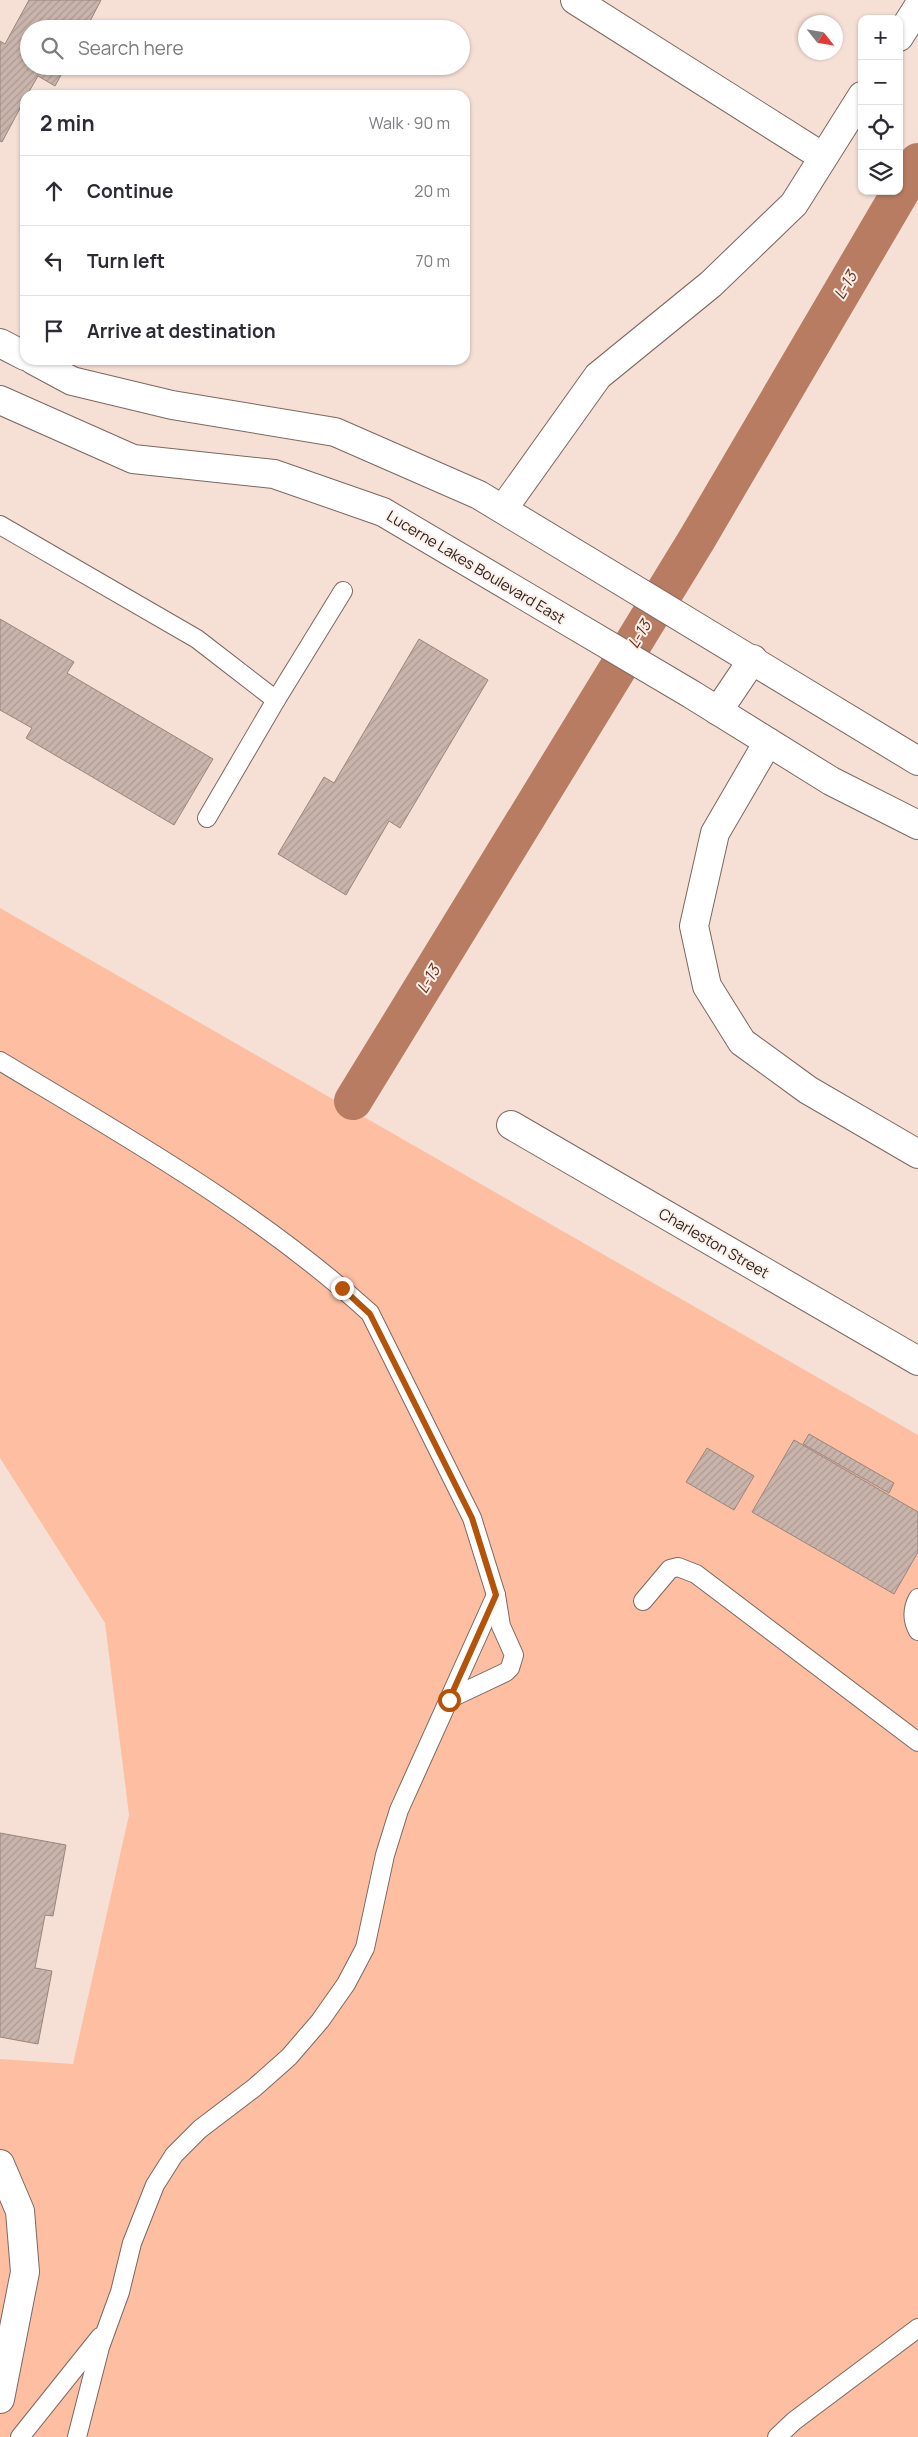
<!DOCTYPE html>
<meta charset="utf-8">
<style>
body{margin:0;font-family:Manrope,sans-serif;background:#f7f7f7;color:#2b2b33}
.controls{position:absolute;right:15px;top:15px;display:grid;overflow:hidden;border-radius:10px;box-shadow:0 1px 4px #0004}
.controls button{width:45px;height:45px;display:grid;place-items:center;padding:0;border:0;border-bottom:1px solid #e1e1e2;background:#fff;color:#2b2b33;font:25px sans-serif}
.compass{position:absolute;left:798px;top:15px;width:45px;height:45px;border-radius:50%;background:#fff;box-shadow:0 1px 4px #0004;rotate:121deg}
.stop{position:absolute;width:15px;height:15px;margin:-11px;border:4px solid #b45309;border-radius:50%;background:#fff}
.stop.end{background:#b45309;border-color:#fff;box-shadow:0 1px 5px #0008}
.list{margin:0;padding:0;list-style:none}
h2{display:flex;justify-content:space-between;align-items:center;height:65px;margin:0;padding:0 20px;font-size:21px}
h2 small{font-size:16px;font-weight:400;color:#7c7c81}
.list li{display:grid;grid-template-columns:32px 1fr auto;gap:15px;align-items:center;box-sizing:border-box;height:70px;padding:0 20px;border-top:1px solid #e1e1e2}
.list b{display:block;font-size:19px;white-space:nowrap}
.list em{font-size:16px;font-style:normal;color:#7c7c81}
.icon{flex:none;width:28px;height:28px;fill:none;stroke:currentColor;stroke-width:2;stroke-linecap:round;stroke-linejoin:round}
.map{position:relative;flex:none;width:918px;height:2437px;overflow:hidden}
.search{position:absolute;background:#fff;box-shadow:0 1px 4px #0004;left:20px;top:20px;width:450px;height:55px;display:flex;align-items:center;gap:12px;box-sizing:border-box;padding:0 18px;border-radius:28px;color:#7c7c81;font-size:19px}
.panel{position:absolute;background:#fff;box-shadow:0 1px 4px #0004;left:20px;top:90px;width:450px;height:275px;border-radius:15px}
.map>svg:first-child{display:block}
.grass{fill:#fdbea2}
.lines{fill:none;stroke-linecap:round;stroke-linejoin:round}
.canal{stroke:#b77c61;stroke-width:38}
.building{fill:url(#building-hatch);stroke:#99857c}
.lane-casing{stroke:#7b6860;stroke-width:20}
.street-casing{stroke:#7b6860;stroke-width:30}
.lane{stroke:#fff;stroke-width:18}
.street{stroke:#fff;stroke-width:28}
.route{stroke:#b45309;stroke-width:6}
.labels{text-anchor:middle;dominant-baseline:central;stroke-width:4;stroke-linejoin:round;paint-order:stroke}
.street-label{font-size:15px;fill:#2b2320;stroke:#fcefe9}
.water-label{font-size:16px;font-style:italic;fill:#6b3215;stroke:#fcefe9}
</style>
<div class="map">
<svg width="918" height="2437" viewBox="0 0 918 2437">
<defs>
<pattern id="building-hatch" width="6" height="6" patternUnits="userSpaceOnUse" patternTransform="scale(1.25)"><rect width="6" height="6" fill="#c9b4ab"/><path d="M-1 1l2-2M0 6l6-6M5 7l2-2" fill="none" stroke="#ad9a93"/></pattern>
</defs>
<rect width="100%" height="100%" fill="#f6e0d6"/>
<path class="grass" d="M0,908L918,1435V2437H0V2059L73,2064L129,1815L105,1623L0,1458Z"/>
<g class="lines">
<path class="canal" d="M353,1101L697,539L918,162"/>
</g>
<g class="building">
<path d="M29,0H101L86,29H29V66H66L55,86L38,76L27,95H25V99L2,142L0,141V41L5,44Z"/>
<path d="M0,619L74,662L67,673L213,759L174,825L26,738L32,728L0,710Z"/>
<path d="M419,639L488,680L400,828L389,821L346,895L278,854L324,777L334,783Z"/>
<path d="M809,1434L894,1483L889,1493L803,1444Z"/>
<path d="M794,1440L918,1512V1552L894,1594L752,1512Z"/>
<path d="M707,1448L754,1476L734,1510L686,1482Z"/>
<path d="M0,1833L66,1845L53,1916L45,1915L35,1968L52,1971L38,2044L0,2037Z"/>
</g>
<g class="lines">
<defs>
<g id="lane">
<path d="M0,525L197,639L276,700"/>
<path d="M207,818L276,700L343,591"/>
<path d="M0,1061C128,1138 259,1212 370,1313L472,1518L496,1595L501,1626L514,1655L510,1668L506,1672L449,1699"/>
<path d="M918,1598C912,1609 912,1620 918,1631"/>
<path d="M643,1601L670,1569L678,1567L696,1574L918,1742"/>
<path d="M20,2437L100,2337"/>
<path d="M77,2437L100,2347L120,2292L132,2243L155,2185L174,2155L200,2129L254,2088L289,2057L320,2021L346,1984L365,1948L385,1855L399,1810L496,1595"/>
<path d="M777,2437L794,2421L918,2328"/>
</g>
<g id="street">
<path d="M575,0L823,157"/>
<path d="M899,37L918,7"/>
<path d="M0,343L25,356"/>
<path d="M33,360L72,381L172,405L335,432L479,495L918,761"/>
<path d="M0,400L133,459L274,474L383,512L691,694L831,781L918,825"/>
<path d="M503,509L598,376L711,284L794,204L862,96"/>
<path d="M718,711L753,659"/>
<path d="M768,742L715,833L694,926L707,986L742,1042L808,1090L918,1154"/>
<path d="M511,1125L918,1361"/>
<path d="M0,2164L20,2211L25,2272L0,2399"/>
</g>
</defs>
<use href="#lane" class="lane-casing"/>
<use href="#street" class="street-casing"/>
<use href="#lane" class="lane"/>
<use href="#street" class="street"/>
</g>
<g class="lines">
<path class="route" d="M342,1288L370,1314L472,1518L496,1595L449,1700"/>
</g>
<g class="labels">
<g class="street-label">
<text transform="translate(476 567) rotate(31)">Lucerne Lakes Boulevard East</text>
<text transform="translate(714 1243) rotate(30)">Charleston Street</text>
</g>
<g class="water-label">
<text transform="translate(845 285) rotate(-60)">L-13</text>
<text transform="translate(639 634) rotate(-59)">L-13</text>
<text transform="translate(428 979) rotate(-59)">L-13</text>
</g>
</g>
</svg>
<div class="controls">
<button>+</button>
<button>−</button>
<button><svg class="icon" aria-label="locate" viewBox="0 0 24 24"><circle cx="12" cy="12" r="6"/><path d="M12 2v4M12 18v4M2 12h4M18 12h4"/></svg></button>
<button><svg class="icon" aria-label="layers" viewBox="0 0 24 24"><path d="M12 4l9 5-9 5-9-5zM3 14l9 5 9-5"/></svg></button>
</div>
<svg class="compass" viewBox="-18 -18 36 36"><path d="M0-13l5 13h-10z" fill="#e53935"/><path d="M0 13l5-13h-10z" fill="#7c7c81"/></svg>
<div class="stop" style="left:449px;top:1700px"></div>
<div class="stop end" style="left:342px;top:1288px"></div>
<div class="search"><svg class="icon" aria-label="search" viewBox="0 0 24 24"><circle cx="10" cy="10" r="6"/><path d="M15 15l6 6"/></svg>Search here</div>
<section class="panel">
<h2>2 min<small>Walk · 90 m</small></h2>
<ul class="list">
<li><svg class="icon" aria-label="ahead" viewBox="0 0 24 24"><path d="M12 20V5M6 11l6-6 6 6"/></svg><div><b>Continue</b></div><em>20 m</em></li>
<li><svg class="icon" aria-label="left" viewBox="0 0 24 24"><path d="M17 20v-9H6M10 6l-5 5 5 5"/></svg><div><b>Turn left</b></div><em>70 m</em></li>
<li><svg class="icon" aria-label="arrive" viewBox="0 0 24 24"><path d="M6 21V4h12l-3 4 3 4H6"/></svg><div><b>Arrive at destination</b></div></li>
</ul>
</section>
</div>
